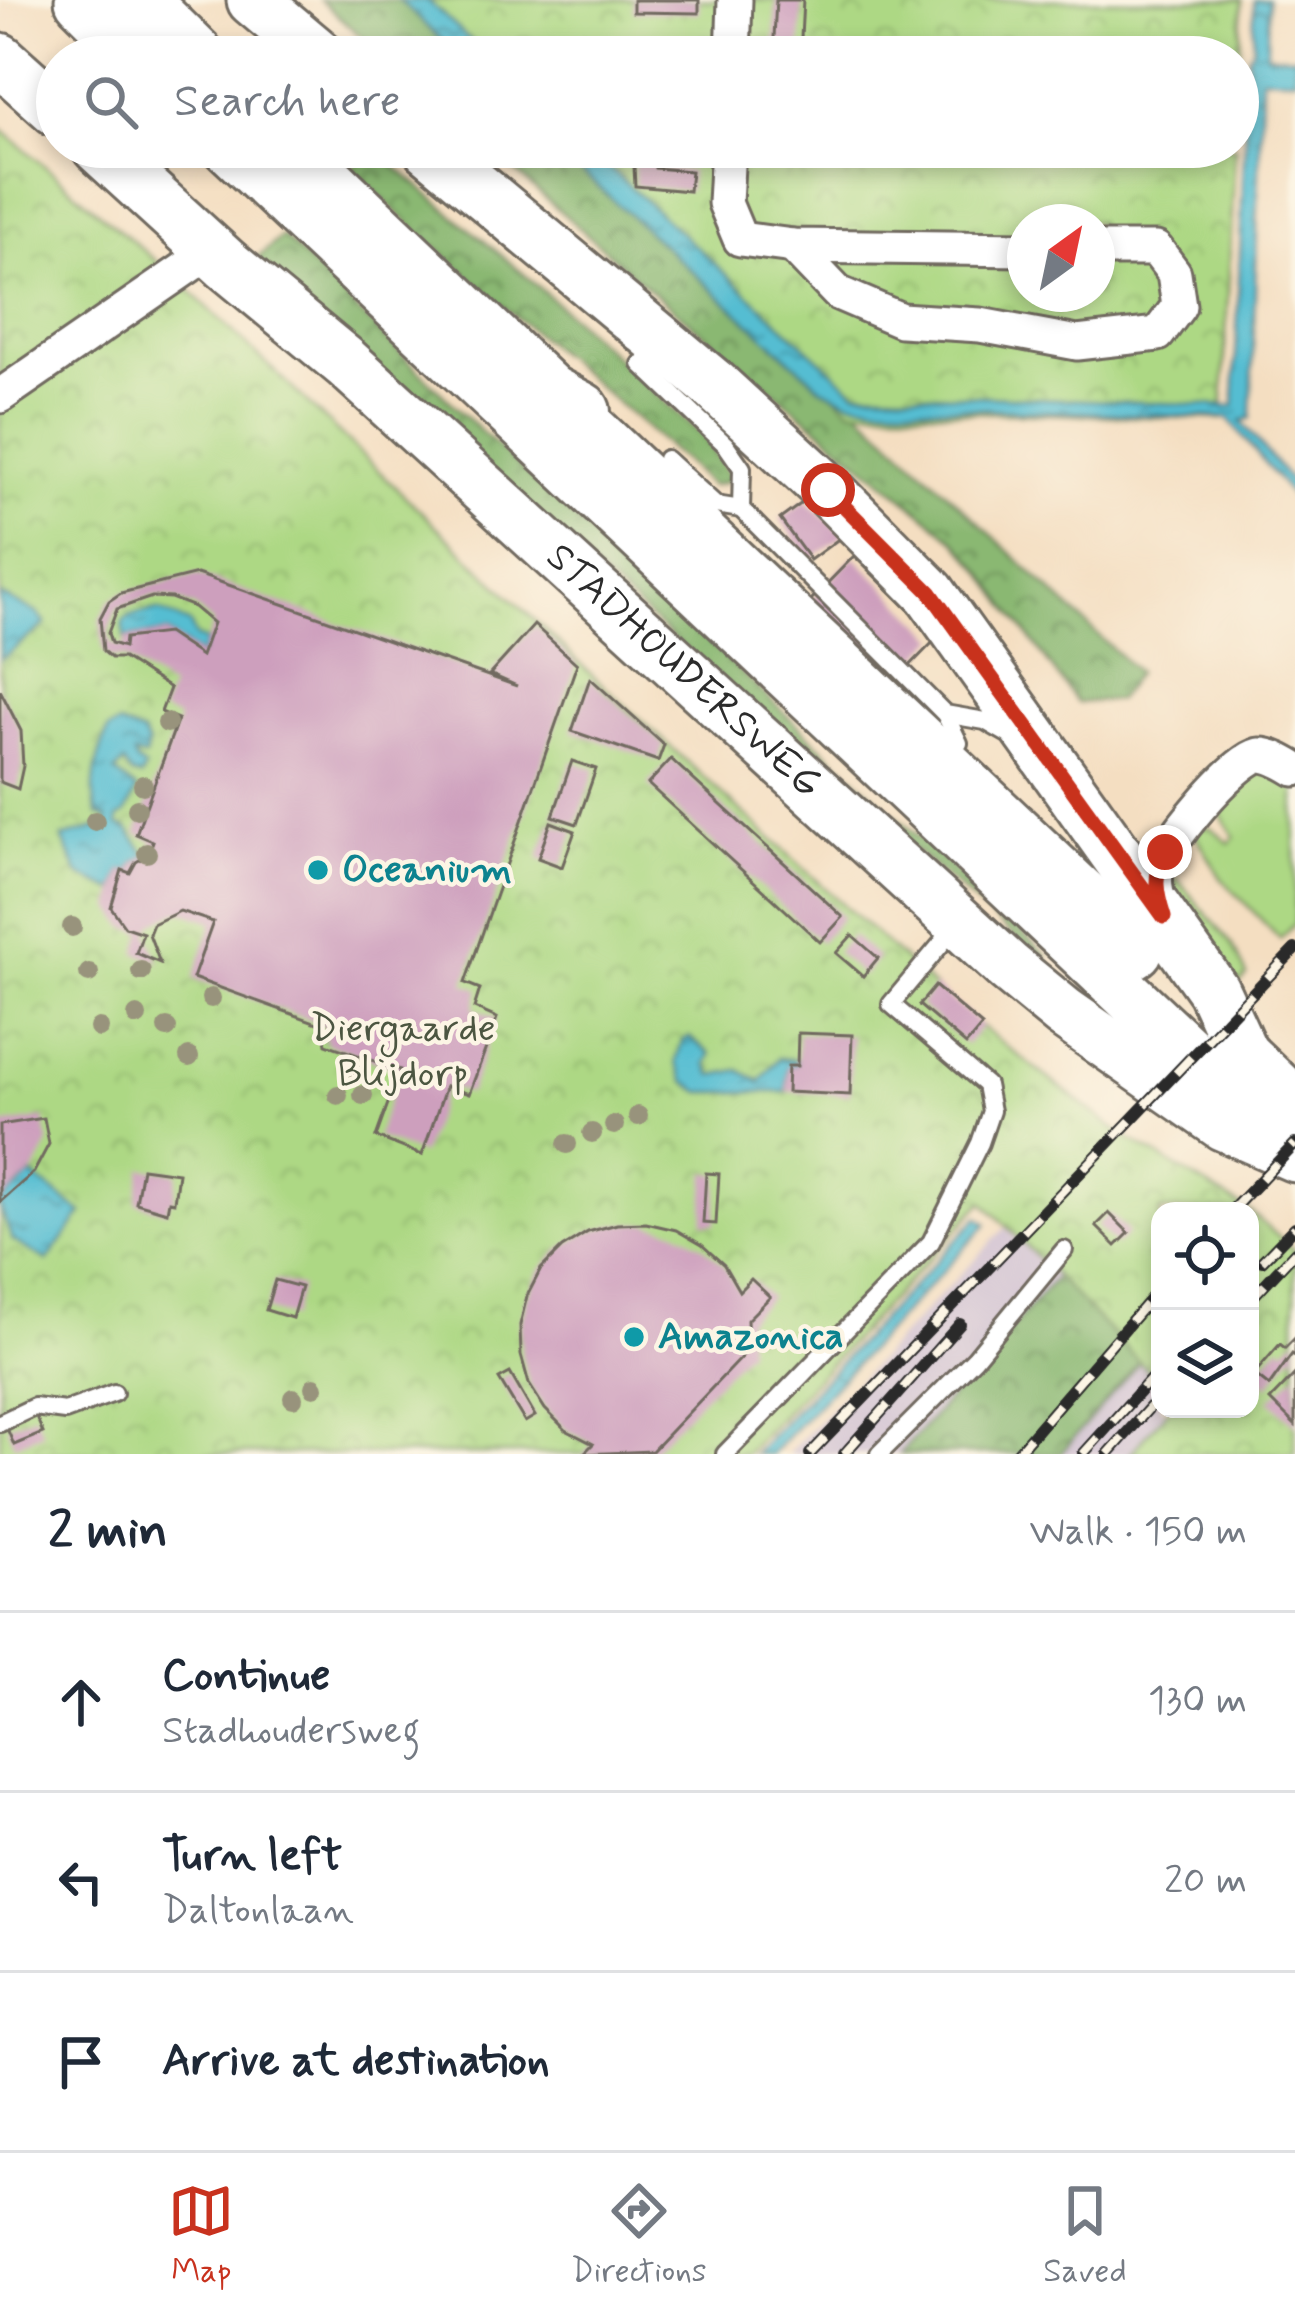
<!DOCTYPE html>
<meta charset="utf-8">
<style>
body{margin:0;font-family:Mynerve,sans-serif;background:#f2f2f3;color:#1f2937}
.controls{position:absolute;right:36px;bottom:36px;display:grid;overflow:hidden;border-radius:24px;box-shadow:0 6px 18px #0003}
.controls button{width:108px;height:108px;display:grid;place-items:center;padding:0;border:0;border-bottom:3px solid #e0e1e3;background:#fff;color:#1f2937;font:60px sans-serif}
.compass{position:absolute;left:1007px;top:204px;width:108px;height:108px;border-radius:50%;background:#fff;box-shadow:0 6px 18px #0003;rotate:33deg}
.stop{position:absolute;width:36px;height:36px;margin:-27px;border:9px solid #c8321e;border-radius:50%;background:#fff}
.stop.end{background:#c8321e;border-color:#fff;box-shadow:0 3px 12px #0008}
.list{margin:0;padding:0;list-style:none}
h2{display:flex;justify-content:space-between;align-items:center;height:156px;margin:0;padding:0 48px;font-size:51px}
h2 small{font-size:39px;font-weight:400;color:#747a83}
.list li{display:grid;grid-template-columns:78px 1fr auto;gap:36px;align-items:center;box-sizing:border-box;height:180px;padding:0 48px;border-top:3px solid #e0e1e3}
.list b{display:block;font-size:45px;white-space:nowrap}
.list p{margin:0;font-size:39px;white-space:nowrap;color:#747a83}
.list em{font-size:39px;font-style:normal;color:#747a83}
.icon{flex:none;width:66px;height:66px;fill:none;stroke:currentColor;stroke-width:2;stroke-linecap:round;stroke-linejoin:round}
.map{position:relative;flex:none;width:1295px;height:1454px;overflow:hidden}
.search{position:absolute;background:#fff;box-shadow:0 6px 18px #0003;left:36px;right:36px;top:36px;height:132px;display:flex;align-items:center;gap:30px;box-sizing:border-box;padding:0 42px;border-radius:66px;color:#747a83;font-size:45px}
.sheet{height:696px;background:#fff}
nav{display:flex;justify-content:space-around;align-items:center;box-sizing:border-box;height:168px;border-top:3px solid #e0e1e3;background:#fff;font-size:33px;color:#747a83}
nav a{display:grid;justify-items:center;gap:6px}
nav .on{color:#c8321e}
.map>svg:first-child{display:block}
.railway{fill:#cebed1}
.green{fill:#add884;stroke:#6c8258;stroke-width:3}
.forest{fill:url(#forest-crowns);stroke:#5a724e;stroke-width:3}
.park{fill:url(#park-crowns);stroke:#6c8258;stroke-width:3;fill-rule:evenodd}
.water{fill:url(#water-ripples);stroke:#40747e;stroke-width:3}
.building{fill:#cd9fbd;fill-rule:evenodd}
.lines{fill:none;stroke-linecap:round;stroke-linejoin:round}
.lane-casing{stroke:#716a60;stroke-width:22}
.street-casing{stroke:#716a60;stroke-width:39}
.primary-casing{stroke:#716a60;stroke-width:57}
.highway-casing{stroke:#716a60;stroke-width:66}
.lane{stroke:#fff;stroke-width:16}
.street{stroke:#fff;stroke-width:33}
.primary{stroke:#fff;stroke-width:51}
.highway{stroke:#fff;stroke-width:60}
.rail-casing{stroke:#2b2b2b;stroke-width:12}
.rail{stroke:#fcf5e5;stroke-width:8;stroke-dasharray:22;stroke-linecap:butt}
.tree{fill:#98937b}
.route{stroke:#c8321e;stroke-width:15}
.culture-dot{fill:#0f9aa8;stroke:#fcf5e5;stroke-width:4.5}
.labels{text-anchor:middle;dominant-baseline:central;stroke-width:9;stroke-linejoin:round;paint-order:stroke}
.street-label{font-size:39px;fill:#2b2b2b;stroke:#fcf5e5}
.culture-label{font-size:39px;font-weight:bold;fill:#0d838f;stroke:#fcf5e5;text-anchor:start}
.park-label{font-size:39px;fill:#4c5641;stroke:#fcf5e5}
</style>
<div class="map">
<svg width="1295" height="1454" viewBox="0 0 1295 1454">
<defs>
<pattern id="forest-crowns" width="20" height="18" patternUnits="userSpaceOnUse" patternTransform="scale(3)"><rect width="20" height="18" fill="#8ab872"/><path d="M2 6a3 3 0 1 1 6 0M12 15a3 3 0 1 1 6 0" fill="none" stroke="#71965e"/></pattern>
<pattern id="park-crowns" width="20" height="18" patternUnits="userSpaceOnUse" patternTransform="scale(3)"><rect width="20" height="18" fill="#add884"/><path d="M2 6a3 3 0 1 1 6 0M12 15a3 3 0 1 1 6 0" fill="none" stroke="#95ba72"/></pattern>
<pattern id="water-ripples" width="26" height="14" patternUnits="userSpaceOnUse" patternTransform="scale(3)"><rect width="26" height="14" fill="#55bdd2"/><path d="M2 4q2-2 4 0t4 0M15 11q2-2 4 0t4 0" fill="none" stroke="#479aab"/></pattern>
</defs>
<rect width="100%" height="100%" fill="#fcf5e5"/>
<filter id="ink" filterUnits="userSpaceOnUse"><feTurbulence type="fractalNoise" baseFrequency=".00833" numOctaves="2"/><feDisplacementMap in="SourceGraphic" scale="24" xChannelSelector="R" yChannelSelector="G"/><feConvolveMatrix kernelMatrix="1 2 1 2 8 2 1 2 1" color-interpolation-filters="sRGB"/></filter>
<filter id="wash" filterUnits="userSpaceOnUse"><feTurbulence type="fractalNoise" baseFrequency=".004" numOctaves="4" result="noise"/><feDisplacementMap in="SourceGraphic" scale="48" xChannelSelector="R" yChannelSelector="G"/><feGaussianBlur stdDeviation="2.7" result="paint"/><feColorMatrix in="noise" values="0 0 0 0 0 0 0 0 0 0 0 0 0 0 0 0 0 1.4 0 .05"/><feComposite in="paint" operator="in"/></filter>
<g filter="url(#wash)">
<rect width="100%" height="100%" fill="#f4dec1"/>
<path class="railway" d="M1005,1228L1160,1381V1409H1169L1130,1454H787Z"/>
<g class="green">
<path d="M1259,764L1295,782V923L1280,939L1221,878L1195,834L1196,826L1212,828L1229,843L1235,837L1217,809Z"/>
<path d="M1177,879L1231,943L1247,975L1232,990L1172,902L1170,884Z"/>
</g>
<g class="forest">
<path d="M320,0H399L459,57H384Z"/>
<path d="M487,147H554L822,388L850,401L1137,672L1117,700L1077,703L982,571L955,540L648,288Z"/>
<path d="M371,152H378L526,276L704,437L732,480L711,486C593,376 464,281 351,168Z"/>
<path d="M282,236L474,425L1047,956L1037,957L248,267Z"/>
<path d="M1059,1274L1142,1359L1060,1454H900Z"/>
</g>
<g class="park">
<path d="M413,0H1242L1238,80V57H474Z"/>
<path d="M0,128L182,283L593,676L959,1010L1121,1134L1249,1211H1160V1383L983,1202L745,1454H0Z"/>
<path d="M571,147H1235L1222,419L851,409ZM1025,222H1097V294H1025Z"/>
<path d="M1250,1212L1295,1251V1454H1130L1169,1409H1250Z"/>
</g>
<g class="water">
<path d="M399,0H427L488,57H459Z"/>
<path d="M1254,0H1268L1267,54L1295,56V78L1262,77L1251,418L1241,421L1295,487V501L1228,418L878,405L850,401L822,388L554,147H586L855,391L1234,406L1248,56L1253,47Z"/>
<path d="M0,595L37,613L46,624L0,660Z"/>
<path d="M158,610L190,624L196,637L206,641L201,656L167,633L125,638L123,622L131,615Z"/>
<path d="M119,725L142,734L148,745L145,757L134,755L136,762L145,768L141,777L132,775L124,763L115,772L137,790L125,814L118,818V826L128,829L147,856L136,862L130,873L122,871L115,891L79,875L62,838L107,825V818L98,815C88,790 98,755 108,730Z"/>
<path d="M689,1037L711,1054L707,1064L713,1075L739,1070L760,1081L779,1058L797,1060V1066L788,1067L787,1092H701L685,1082L676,1062L682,1041Z"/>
<path d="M31,1175L82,1213L47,1261L12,1240L0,1207V1202Z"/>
<path d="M978,1217L987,1224L771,1454H753Z"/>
</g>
<g id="blocks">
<g class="building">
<path d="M633,0H699V13L633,12Z"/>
<path d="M776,0H803L800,57H773Z"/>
<path d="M633,147H651L655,168L691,171L689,191L635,186Z"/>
<path d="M806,500L844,535L810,560L780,519Z"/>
<path d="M854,556L937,638L892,684L809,602Z"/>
<path d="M197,574L517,686L490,674L534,625L577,664L465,983L480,989L474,1008L497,1018L469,1094L446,1086L422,1155L376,1137L400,1070L326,1044L323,1025L193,978L213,922L180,911L153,924L149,934L160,963L136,953L143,933L125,927L111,907L122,870L130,873L136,862L148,855L153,841L136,834L178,719L161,712L170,688L123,658H111L103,651L100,618L109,601L121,593ZM152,597L171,598L194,607L213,623L201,656L167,633L125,638L124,647L111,643L108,633L117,609Z"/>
<path d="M590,678L664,745L658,761L572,731Z"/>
<path d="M0,690L21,731L23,766L18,789L0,782Z"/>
<path d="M671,759L843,917L820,942L648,784Z"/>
<path d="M572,761L596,769L577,824L553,816Z"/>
<path d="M551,822L575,831L562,867L538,858Z"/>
<path d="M852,935L878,958L863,976L836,953Z"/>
<path d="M935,986L982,1026L966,1045L919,1005Z"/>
<path d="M798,1033L852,1035L850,1095L787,1092L788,1066H797Z"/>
<path d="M44,1118L49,1144L34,1172L0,1202V1125Z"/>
<path d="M142,1168L178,1173L174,1202L169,1201L167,1212L136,1203Z"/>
<path d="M706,1173L719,1174L716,1224L703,1223Z"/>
<path d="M1109,1213L1129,1233L1116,1246L1096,1226Z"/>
<path d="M646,1223L676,1230L702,1245L724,1265L739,1291L751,1279L770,1297L747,1320L748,1350L652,1451L583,1454L593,1444L566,1430L545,1409L529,1384L521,1355L520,1325L527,1296L541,1269L562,1248L588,1232L617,1224Z"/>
<path d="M275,1280L301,1287L292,1318L266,1310Z"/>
<path d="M1295,1338V1356L1292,1354L1269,1386L1254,1374L1280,1344L1285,1348Z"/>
<path d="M510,1373L535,1416L525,1422L499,1379Z"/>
<path d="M1295,1374V1425L1270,1400Z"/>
<path d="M35,1414L43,1433L14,1445L6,1426Z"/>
</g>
</g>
</g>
<g filter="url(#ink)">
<use href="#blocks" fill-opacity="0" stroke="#716a60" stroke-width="3"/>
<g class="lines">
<defs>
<g id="lane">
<path d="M641,364L726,445L742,468L741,509L945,714L959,743"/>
<path d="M666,459L716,505L741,509"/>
<path d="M945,714L985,721L1011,736"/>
<path d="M0,1423L34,1407L65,1411L114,1393"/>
<path d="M725,1454L931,1242L980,1143L991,1111L986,1085L891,1004L957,925"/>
<path d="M879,1454L975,1358L1064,1250"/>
</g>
<g id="street">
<path d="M733,57L735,0"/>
<path d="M728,147L725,203L740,239L793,246L1025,249"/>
<path d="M793,246L838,293L901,320L980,325L1077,343L1158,334L1179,306L1174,273L1156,249H1097"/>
<path d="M0,396L189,266"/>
<path d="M1161,909C1157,897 1154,886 1156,873C1160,849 1237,756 1260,755C1272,755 1285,763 1295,769"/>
</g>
<g id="primary">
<path d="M81,0L138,57"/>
<path d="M253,0L321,57"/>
<path d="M0,59L57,110"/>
<path id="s1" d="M98,147L226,264L346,363L1009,968L1064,1013L1224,1125L1295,1156"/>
<path d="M229,147L1254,1114"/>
<path d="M428,147L714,385L828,490L930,593L1213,990L1243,1055"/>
<path d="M1232,1044L1295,1104"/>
</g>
<g id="highway">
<path d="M136,0L194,57"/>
<path d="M288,147L548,395L580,412"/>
<path d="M548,395L1133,948"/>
</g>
</defs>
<use href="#lane" class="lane-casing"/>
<use href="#street" class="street-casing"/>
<use href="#primary" class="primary-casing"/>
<use href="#highway" class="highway-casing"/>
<use href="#lane" class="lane"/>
<use href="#street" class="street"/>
<use href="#primary" class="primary"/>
<use href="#highway" class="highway"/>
<defs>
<g id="rail">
<path d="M1231,1211L1295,1144"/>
<path d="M1262,1261L1295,1227"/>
<path d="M1250,1300L1295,1252"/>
<path d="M810,1454L1295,949"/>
<path d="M844,1454L960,1324"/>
<path d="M1016,1454L1160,1288"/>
<path d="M1083,1454L1160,1369"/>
<path d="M1108,1454L1160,1396"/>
</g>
</defs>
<use href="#rail" class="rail-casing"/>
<use href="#rail" class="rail"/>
</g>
<g class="tree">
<circle cx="167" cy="723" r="10"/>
<circle cx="143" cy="785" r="10"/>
<circle cx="137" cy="809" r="10"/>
<circle cx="95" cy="821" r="10"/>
<circle cx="147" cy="853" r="10"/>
<circle cx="72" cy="927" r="10"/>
<circle cx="141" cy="971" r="10"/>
<circle cx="89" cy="973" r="10"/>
<circle cx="211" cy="998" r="10"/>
<circle cx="137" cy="1016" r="10"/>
<circle cx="99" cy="1028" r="10"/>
<circle cx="167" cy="1028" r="10"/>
<circle cx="189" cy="1057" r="10"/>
<circle cx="353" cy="1068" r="10"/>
<circle cx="338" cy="1095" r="10"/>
<circle cx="363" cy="1095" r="10"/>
<circle cx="638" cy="1116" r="10"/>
<circle cx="614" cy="1125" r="10"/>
<circle cx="592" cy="1133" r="10"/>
<circle cx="567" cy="1144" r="10"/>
<circle cx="314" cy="1387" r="10"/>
<circle cx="293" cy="1398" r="10"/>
</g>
</g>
<g class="lines" filter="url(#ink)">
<path class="route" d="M828,490L930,592L1164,917C1156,892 1153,876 1165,852"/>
</g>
<g class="culture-dot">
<circle cx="318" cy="870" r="12"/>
<circle cx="634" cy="1337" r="12"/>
</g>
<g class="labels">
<g class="street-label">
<text stroke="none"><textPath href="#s1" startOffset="786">STADHOUDERSWEG</textPath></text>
</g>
<g class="culture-label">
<text x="342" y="870">Oceanium</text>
<text x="658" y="1337">Amazonica</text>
</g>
<g class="park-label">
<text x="403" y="1029">Diergaarde<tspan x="403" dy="45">Blijdorp</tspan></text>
</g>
</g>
</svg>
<div class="controls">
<button><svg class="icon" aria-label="locate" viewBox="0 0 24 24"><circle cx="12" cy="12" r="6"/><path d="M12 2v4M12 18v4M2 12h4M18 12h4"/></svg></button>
<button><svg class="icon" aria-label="layers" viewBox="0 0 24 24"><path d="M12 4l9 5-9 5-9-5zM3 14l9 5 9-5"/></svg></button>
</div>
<svg class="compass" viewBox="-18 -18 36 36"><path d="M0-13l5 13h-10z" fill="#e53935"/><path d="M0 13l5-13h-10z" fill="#747a83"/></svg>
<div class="stop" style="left:828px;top:490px"></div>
<div class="stop end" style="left:1165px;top:852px"></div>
<div class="search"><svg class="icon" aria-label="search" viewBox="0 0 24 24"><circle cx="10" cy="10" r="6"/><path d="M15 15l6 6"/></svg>Search here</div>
</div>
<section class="sheet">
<h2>2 min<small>Walk · 150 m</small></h2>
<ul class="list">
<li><svg class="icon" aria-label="ahead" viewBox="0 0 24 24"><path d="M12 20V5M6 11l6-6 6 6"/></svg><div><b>Continue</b><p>Stadhoudersweg</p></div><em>130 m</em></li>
<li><svg class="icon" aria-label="left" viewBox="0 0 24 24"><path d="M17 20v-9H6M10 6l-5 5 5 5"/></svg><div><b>Turn left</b><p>Daltonlaan</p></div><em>20 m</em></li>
<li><svg class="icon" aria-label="arrive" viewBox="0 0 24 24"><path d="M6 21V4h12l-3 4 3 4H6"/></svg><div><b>Arrive at destination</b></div></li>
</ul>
</section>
<nav>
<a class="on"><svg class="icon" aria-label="map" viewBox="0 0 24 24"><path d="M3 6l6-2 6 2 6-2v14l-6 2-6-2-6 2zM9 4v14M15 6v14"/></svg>Map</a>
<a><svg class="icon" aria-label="directions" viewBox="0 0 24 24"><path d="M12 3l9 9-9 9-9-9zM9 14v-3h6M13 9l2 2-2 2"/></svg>Directions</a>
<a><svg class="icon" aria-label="saved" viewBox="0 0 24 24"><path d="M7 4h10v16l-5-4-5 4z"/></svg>Saved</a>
</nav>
